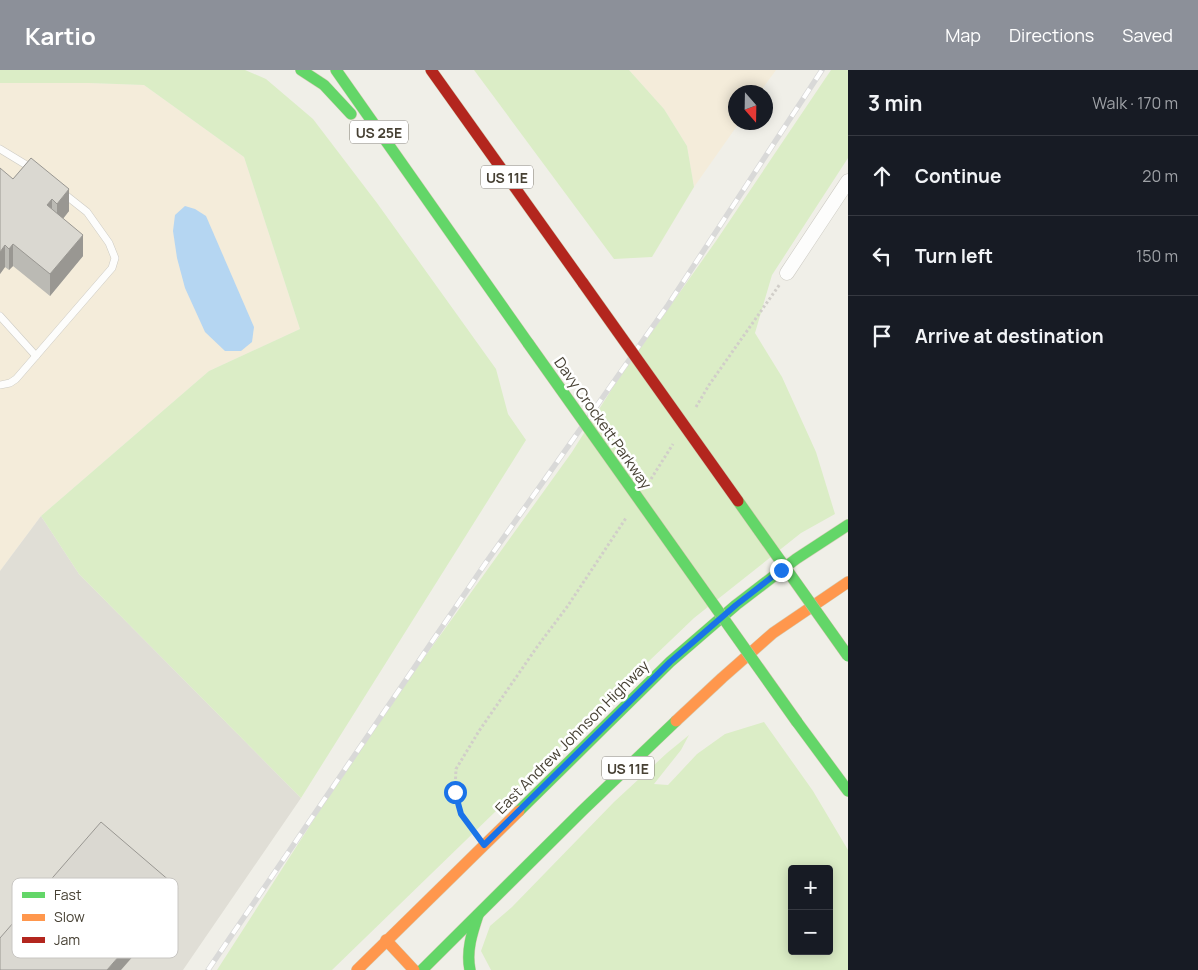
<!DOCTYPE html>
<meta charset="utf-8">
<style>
body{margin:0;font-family:Manrope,sans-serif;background:#20242c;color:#f1f3f6}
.controls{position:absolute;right:15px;bottom:15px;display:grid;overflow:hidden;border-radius:5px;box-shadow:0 2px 12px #0003}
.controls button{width:45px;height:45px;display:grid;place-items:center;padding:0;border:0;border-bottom:1px solid #363941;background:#171b24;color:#f1f3f6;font:25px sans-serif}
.compass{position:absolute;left:728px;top:15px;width:45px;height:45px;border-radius:50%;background:#171b24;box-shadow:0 2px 12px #0003;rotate:160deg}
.stop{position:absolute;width:15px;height:15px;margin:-11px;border:4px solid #1a73e8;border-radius:50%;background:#fff}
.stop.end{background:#1a73e8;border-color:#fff;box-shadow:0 1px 5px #0008}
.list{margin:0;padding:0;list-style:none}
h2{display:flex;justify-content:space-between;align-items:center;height:65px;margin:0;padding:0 20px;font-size:21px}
h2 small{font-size:16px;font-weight:400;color:#9ea1a6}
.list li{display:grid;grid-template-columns:32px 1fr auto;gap:15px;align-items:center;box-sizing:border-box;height:80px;padding:0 20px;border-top:1px solid #363941}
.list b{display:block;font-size:19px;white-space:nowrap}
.list em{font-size:16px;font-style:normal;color:#9ea1a6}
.icon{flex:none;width:28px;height:28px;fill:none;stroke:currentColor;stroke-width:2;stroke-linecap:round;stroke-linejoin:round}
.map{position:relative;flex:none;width:848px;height:900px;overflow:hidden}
header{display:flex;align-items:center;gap:30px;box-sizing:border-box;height:70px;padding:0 25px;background:#8c9099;color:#fff}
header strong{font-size:24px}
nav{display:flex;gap:28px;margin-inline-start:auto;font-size:18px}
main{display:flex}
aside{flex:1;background:#171b24}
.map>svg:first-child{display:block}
.commercial{fill:#f4ecda}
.industrial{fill:#e0ded6}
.green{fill:#dbedc6;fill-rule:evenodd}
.water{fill:#b5d6f2}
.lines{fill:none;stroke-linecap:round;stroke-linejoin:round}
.lane-casing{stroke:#cdcbc4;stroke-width:8}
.street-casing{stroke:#cdcbc4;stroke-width:15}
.fast-casing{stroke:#d4cdb4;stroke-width:12}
.slow-casing{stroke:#d4cdb4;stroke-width:12}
.jam-casing{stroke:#d4cdb4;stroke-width:12}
.path{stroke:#d1cec9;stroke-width:3;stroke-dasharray:2.5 2.5;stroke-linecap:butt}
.lane{stroke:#fdfdfc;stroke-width:7}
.street{stroke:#fdfdfc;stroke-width:14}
.fast{stroke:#63d668;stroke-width:11}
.slow{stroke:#ff974d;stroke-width:11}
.jam{stroke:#b3261e;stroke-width:11}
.rail-casing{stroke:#d9d9d8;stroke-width:5.5}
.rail{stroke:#fff;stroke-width:4;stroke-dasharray:11;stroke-linecap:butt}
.fast-bridge-casing{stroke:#cabfa2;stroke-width:12;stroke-linecap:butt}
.jam-bridge-casing{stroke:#cabfa2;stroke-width:12;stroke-linecap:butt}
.fast-bridge{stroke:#63d668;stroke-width:11}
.jam-bridge{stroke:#b3261e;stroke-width:11}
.wall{fill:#bbbab4}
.shaded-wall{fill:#999792}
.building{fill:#dad8d1;stroke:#999792}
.route{stroke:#1a73e8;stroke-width:6}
.labels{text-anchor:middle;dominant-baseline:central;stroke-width:5;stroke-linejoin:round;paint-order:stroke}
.shield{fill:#fff;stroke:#7e7a71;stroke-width:1}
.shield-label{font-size:14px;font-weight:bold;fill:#474134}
.street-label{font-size:15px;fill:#474134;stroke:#fff}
.key{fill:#fff;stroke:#c8c6c2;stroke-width:1}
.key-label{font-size:14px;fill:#474134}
</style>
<header>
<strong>Kartio</strong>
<nav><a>Map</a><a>Directions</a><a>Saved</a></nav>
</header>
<main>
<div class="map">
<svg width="848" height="900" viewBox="0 0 848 900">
<rect width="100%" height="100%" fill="#f0efe8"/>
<g class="commercial">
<path d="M629,0H776L760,22H736V52L739,53L694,117L687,76L664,39Z"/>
<path d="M0,13H89L144,15L244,87L300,259L209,301L41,446L0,501Z"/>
</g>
<path class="industrial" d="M41,446L79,504L301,728L183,900H0V501Z"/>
<g class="green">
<path d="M0,0H245L266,9L313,49L377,133L496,299L508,344L526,370L301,728L79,504L41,446L209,301L300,259L244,87L144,15L89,13H0Z"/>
<path d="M474,0H629L664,39L687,76L694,117L652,187L614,189Z"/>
<path d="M831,0H848V88L772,205L755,263L782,307L816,382L835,444L801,463L694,548L578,659L496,741L332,900H217L365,670L572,382L615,314L716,171Z"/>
<path d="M764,652L813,721L848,780V900H491L481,881L490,856L512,837L614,732L667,683L689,665L681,680L654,714L668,715L697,684L725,664ZM792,799H829V881H792Z"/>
</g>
<path class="water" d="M185,136L195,139L206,146L254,257L252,272L241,281H225L205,262L185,218L177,188L173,161L175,145Z"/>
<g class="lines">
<defs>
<g id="lane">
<path d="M0,79L33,99"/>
<path d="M0,246L36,286"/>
<path d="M0,315L10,313L16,309L112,198L115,188L109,173L87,142L63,123"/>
</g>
<path id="street" d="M787,203L848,111"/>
<g id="fast">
<path d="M301,0L324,15L351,44"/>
<path d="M336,0L528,273"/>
<path d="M797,652L848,721"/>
<path d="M519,741L670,592L736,535L796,489L848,455"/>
<path d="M422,900L582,741L676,651"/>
<path d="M470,900C466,881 472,863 478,845"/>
</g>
<g id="slow">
<path d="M676,651L722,608L773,563L848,512"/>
<path d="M386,870L414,900"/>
<path d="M357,900L519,741"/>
</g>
<path id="jam" d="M431,0L583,213"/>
</defs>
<use href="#lane" class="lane-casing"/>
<use href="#street" class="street-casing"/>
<use href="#fast" class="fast-casing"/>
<use href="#slow" class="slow-casing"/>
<use href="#jam" class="jam-casing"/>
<g class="path">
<path d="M696,337L709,315L780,214"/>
<path d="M651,409L673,374"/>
<path d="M473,759L461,744L455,721L456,699L479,661L537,577L567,537L626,448"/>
</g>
<use href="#lane" class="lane"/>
<use href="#street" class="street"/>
<use href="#fast" class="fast"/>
<use href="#slow" class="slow"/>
<use href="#jam" class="jam"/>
<defs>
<path id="rail" d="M208,900L485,494L668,235L822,0"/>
</defs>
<use href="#rail" class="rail-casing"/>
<use href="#rail" class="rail"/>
<defs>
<g id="fast-bridge">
<path d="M528,273L797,652"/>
<path d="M738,431L848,586"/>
</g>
<path id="jam-bridge" d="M583,213L738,431"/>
</defs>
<use href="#fast-bridge" class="fast-bridge-casing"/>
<use href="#jam-bridge" class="jam-bridge-casing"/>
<use href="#fast-bridge" class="fast-bridge"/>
<use href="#jam-bridge" class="jam-bridge"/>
</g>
<path class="wall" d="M31,88L69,141L63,149L83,186L50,226L13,196L9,200L5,197L0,204L13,109Z"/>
<g class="shaded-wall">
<path d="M69,119V141L57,156V134Z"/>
<path d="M52,129V151L47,135Z"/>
<path d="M83,165V186L50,226V204Z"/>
<path d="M13,174V196L9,200V179Z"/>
<path d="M5,175V197L0,204V182Z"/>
<path d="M178,818V835L121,900H107Z"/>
</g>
<g class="building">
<path d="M31,88L69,119L57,134L52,129L47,135L83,165L50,204L13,174L9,179L5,175L0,182V98L13,109Z"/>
<path d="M101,752L178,818L107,900H0V868Z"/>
</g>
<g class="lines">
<path class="route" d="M455,722L461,744L484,775L670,592L736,535L781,500"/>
</g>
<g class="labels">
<g class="shield">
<rect x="350" y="50.5" width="58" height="23" rx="4"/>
<rect x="481" y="95.5" width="52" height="23" rx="4"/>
<rect x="602" y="686.5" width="52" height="23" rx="4"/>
</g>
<g class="shield-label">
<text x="379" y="62">US 25E</text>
<text x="507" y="107">US 11E</text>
<text x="628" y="698">US 11E</text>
</g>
<g class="street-label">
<text transform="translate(603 353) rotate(55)">Davy Crockett Parkway</text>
<text transform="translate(572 667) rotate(-45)">East Andrew Johnson Highway</text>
</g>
</g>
<rect x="12" y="808" width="166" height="80" rx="8" class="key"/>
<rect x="22" y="822" width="23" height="6" fill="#63d668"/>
<rect x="22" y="844" width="23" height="7" fill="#ff974d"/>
<rect x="22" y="867" width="23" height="6" fill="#b3261e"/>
<g class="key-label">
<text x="54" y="830">Fast</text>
<text x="54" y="852">Slow</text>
<text x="54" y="875">Jam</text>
</g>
</svg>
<div class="controls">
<button>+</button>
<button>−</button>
</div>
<svg class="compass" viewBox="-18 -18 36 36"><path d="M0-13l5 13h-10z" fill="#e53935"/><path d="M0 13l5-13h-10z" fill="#9ea1a6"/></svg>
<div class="stop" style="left:455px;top:722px"></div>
<div class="stop end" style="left:781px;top:500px"></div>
</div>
<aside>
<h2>3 min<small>Walk · 170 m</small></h2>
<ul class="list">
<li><svg class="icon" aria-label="ahead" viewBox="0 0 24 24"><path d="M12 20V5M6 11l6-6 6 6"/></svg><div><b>Continue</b></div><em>20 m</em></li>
<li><svg class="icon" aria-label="left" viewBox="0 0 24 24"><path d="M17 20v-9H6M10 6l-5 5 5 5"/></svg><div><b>Turn left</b></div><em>150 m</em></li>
<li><svg class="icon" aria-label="arrive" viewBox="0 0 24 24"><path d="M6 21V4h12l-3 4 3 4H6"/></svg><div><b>Arrive at destination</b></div></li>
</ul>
</aside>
</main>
